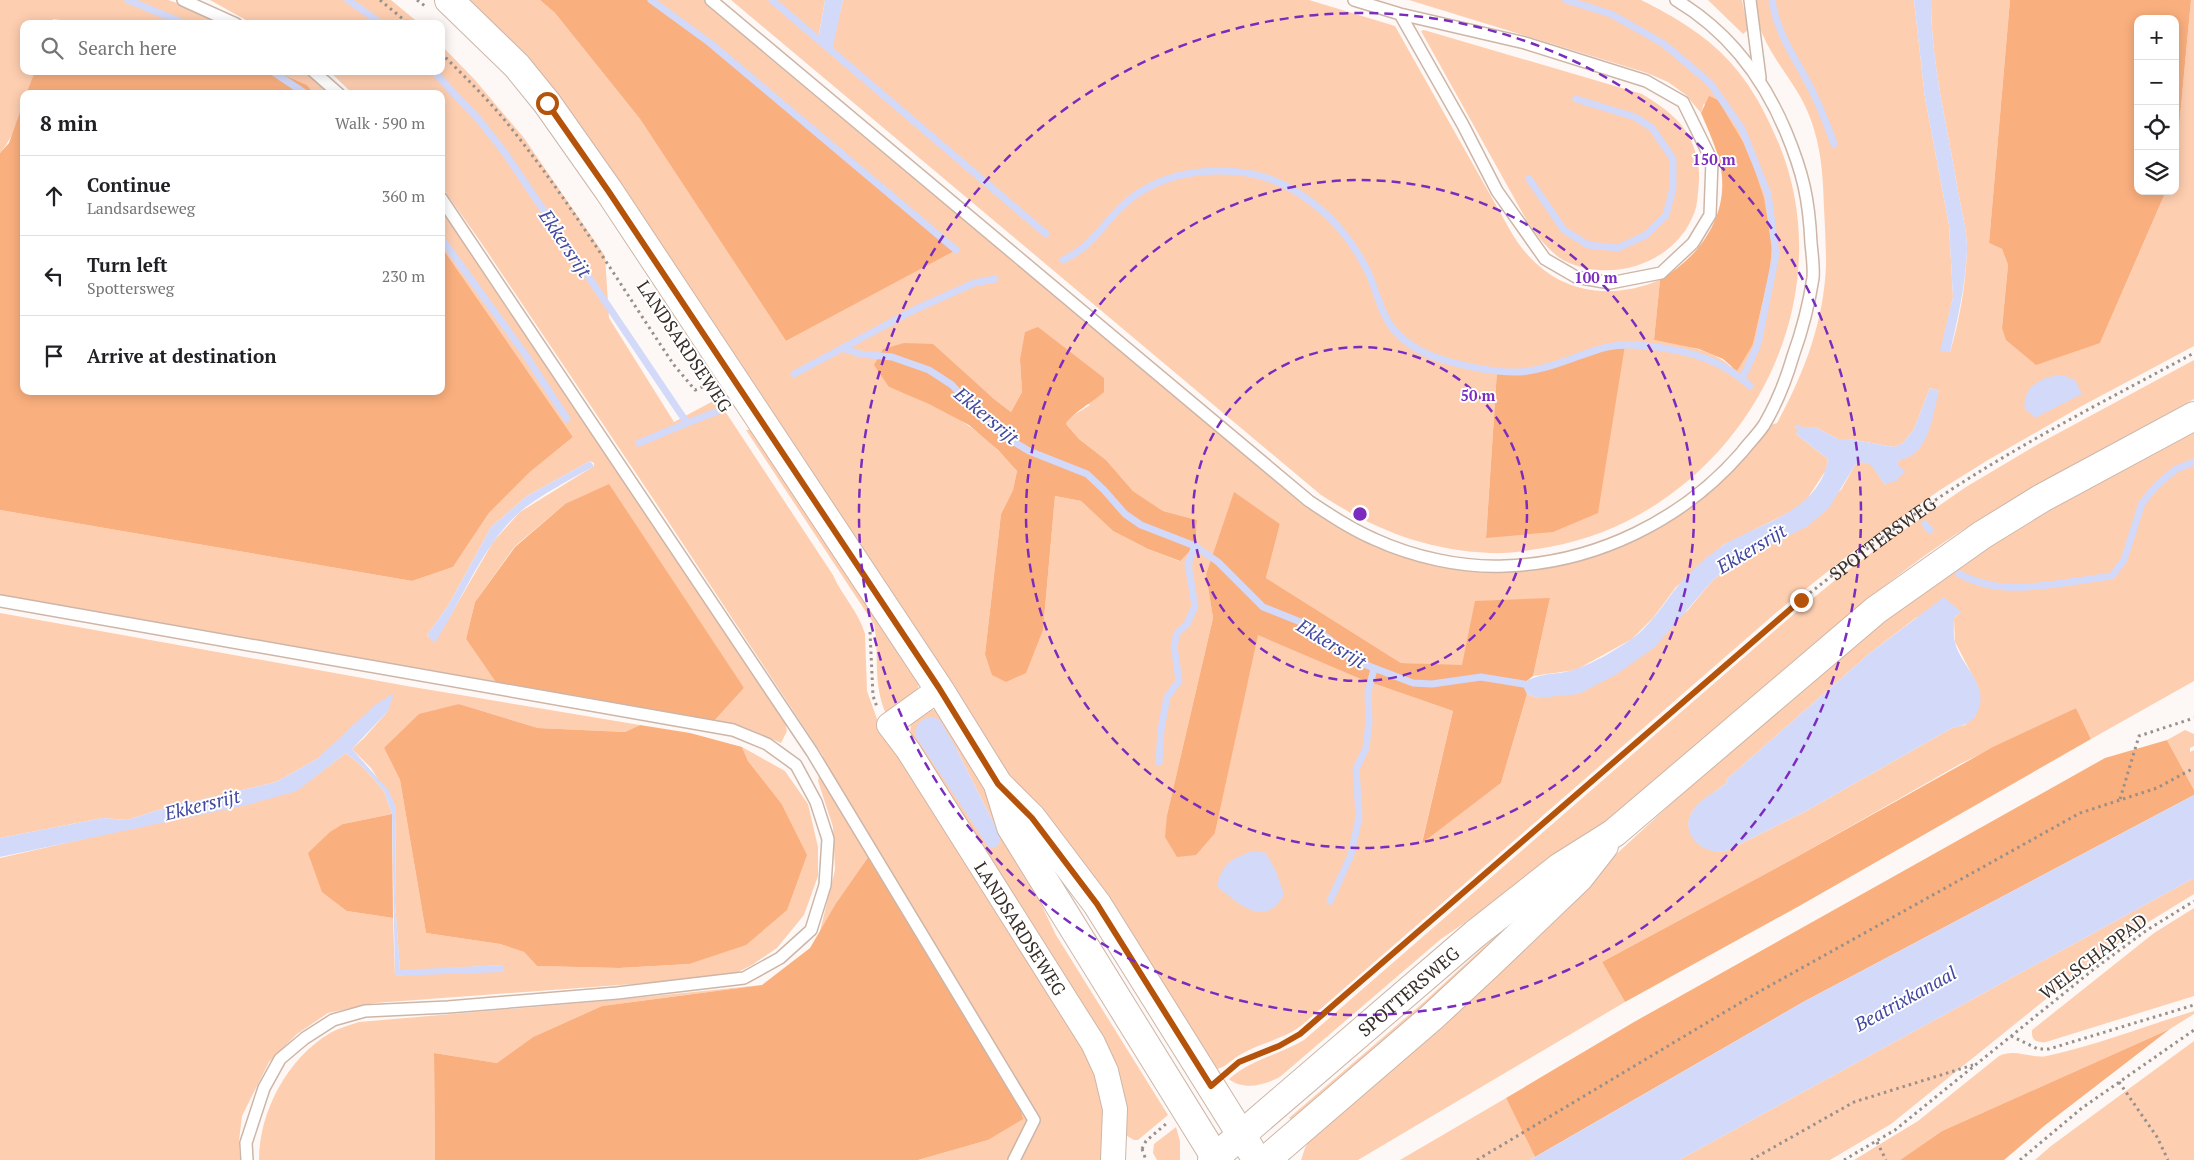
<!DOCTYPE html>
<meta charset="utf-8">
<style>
body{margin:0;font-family:"PT Serif",serif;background:#f2f2f2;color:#202124}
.controls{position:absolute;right:15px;top:15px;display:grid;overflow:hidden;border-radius:10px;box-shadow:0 2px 12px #0003}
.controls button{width:45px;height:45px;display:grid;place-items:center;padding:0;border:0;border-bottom:1px solid #e0e0e0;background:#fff;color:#202124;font:25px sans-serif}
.stop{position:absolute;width:15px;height:15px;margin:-11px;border:4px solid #b45309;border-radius:50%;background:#fff}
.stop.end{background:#b45309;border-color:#fff;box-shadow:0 1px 5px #0008}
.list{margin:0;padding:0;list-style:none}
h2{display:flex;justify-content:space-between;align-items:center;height:65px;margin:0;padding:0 20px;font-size:21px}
h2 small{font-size:16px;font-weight:400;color:#757577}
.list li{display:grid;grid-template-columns:32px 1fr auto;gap:15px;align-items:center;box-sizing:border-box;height:80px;padding:0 20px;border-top:1px solid #e0e0e0}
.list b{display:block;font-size:19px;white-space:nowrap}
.list p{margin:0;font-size:16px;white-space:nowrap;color:#757577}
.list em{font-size:16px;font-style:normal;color:#757577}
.icon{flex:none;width:28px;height:28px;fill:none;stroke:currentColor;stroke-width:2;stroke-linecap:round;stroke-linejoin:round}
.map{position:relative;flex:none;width:2194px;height:1160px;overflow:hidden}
.search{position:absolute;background:#fff;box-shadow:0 2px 12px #0003;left:20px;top:20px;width:425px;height:55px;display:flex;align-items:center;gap:12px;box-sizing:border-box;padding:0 18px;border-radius:10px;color:#757577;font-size:19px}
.panel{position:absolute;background:#fff;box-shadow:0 2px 12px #0003;left:20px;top:90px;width:425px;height:305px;border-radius:10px}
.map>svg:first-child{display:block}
.green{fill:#feceb0;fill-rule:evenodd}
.forest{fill:#faaf7e}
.water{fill:#d3d9f9}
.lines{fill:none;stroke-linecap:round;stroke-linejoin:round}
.stream{stroke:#d3d9f9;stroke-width:7}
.service-casing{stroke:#cdb6a8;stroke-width:14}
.minor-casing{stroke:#cdb6a8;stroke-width:26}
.tertiary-casing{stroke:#cdb6a8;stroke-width:30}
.secondary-casing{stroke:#cdb6a8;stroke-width:30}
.path{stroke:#97908c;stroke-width:3;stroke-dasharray:2.5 4;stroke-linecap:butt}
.service{stroke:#fff;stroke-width:11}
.minor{stroke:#fff;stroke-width:24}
.tertiary{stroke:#fff;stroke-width:28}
.secondary{stroke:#fff;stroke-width:28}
.route{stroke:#b45309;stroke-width:6}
.ring{fill:none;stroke:#7b2cbf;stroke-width:2.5;stroke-dasharray:9 6}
.labels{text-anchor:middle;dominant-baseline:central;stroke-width:4;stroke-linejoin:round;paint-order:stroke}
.street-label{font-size:18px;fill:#362d27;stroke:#fff}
.water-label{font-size:19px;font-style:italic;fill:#4248a0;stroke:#fff}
.centre{fill:#7b2cbf;stroke:#fff;stroke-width:2.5}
.ring-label{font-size:15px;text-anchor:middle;font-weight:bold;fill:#7b2cbf;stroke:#fff;stroke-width:4;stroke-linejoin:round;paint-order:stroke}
</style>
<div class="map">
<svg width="2194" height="1160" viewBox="0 0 2194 1160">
<rect width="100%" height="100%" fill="#fdf8f5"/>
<g class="green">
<path d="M0,0H168L195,9L223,24H91L53,19L52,24H24V71H35L26,94H24C24,113 12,139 0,153Z"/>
<path d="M210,0H391L420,24H253Z"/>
<path d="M465,0H540L555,13L640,119L786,341L955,250L710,43L651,0H711L1342,523L1422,556L1505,566L1597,549L1686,504L1763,427L1777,423C1804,374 1824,321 1826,265C1826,246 1825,227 1824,208C1823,173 1821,141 1806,108C1794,82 1773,60 1762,33C1757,22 1756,11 1754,0H1914L1925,98L1949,225L1953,297L1941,350L1950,352C1960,319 1966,282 1967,248C1967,229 1961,209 1958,191C1948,128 1931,65 1931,0H2010L1989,243L2002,249L2008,265L2002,328L2100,343L2166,191H2175V170L2191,0H2194V346L2080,407L1988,460L1940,490L1851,553L1778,611L1302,1025C1283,1040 1258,1043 1238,1056C1230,1061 1224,1069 1214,1069L1103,900L1011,777L935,663ZM933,345L994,399L1011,412L1022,392L1020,360L1090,405L1069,418L1066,424L1079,439L1106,460L1133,491L1163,511L1197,520L1195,546L1179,561L1148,549L1113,531L1081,501L1055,496L1043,630L985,654L1001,514L1013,490L1017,471C1003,455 987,438 969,426C946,409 916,398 889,387ZM1930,388L1939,391L1885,485L1871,464L1862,462L1855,465L1841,490L1770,543L1740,560L1713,580L1687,611L1538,698L1527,694L1501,783L1422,842L1453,711L1358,678L1257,634L1215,833L1167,815L1213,618L1206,574L1234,493L1280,524L1266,578L1401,663L1462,666L1550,598L1533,676L1576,670L1632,639L1653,618L1676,587L1723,545L1790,512L1805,502L1826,470L1828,459L1796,434L1799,430L1795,427L1798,425L1801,427H1815L1838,439H1849L1894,447L1903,443L1914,429Z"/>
<path d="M731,0H825L818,39L831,51L843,0H1309L1395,26L1510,230C1543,288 1599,305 1660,280L1654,340C1680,345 1711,348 1731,367L1753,344L1770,270L1772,247L1704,103L1701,113L1686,95L1668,82L1647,73L1409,0H1641C1714,36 1748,69 1779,144C1849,316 1728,515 1549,547C1530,550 1510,554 1490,553C1426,550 1375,530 1321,495ZM1606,348L1486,537L1497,371L1521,372Z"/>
<path d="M1708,0H1742L1748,30L1743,34Z"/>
<path d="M1424,30L1642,94C1658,104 1674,114 1685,130C1695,144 1700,165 1699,181C1698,190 1698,202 1695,211C1677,263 1611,285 1563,260C1548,251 1537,235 1527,221L1421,31Z"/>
<path d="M441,45L475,80L524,138L605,256L609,318L674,422L717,399L833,575C842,596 859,612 865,634L867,691L877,719L1082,1044L1098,1075L1105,1101L1104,1160H918L988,1140L869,856L820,931L835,870L833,827L818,781L823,756L656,503L480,241L441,186V94H353L329,71H441Z"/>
<path d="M275,71H305L329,94H314L307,85Z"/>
<path d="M441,211L510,306L784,718L787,731L781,743L741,726L714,721L744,688L565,504L515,546L475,602L466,639L497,684L0,600V510L412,581L453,567L489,513L530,472L573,437L441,246ZM590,461L594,463V466L520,512L493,542L435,642L427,635L448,606L491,527L527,496Z"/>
<path d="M2194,360V399C2114,443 2032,485 1955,535C1924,555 1895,578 1866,600L1600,828L1565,854L1441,939L1281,1076C1267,1085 1243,1091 1229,1079C1251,1059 1279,1055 1304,1040L1795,613L1839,577L1882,545L1966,487L2040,443Z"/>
<path d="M2194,428V681L2091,739L2076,708L1960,764L1793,859L1602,962L1625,1002L1358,1160H1301L1305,1148L1314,1133L1701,776L1902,605L1999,538ZM1961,612L1954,618L1955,642L1978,686L1976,715L1965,725L1952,728L1806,811L1728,850C1707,857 1679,836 1692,812C1698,802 1715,792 1725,784L1726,785L1727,779L1870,653L1917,617Z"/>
<path d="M756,429L920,682L916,693L886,714C872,681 880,656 874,624L746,430Z"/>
<path d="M0,613L407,686L640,725L625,732L538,728L459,704L384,748L400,780L426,933L500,944L524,952L537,966L619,968L689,964L781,803L748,761L742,747L785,771L808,804L818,847V876L804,915L777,948L752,965L728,977L375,1003L328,1013L297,1034L269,1062L242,1116L239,1141L240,1160H0V858L296,791L346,753L363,767L384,791L392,814L343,824L347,911L393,918L395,976L503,965L400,971L395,902L396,808L371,768L352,749L364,738L388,711L341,738L317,759L276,782L165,808L127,820L103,818L0,838Z"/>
<path d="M928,709L941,711L968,753L1056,935L1168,1115L1138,1140H1134L1127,1136L1125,1118L910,736L911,721ZM917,737L956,748L1000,836V843Z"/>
<path d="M2185,730L2194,734V746L2190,748V752L2194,750V790L2167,740Z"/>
<path d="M1576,873L1295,1124L1289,1118L1424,1002L1557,879Z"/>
<path d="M2194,878V894L2142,926L2087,966L1891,1124L1830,1160H1679Z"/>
<path d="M2194,908V996L2046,1042C2036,1043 2031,1040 2032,1030L2154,933Z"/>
<path d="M762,985L602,1006L533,1037L497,1063L434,1053L435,1160H259C259,1111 288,1058 330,1033C339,1028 350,1025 359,1022L604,1001Z"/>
<path d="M2194,1011V1014L2170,1029L1942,1131L1900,1160H1854L1918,1121L1999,1056C2015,1048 2031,1059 2047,1056C2097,1045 2146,1026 2194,1011Z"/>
<path d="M2194,1041V1160H2035L2051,1146Z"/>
<path d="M1506,1098L1535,1157L1530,1160H1400Z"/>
<path d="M1176,1127L1180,1141V1160H1157L1153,1153L1154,1144Z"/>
</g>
<g class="forest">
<path d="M540,0H651L710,43L956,250L786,341L640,119L555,13Z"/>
<path d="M2010,0H2191L2175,170V19H2138V191H2166L2100,343L2036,365L2006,340L2002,328L2008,265L2002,249L1989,243Z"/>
<path d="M35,71H275L307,85L314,94H26Z"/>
<path d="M1709,96L1718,100L1743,142L1754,168L1764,198L1772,247L1770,270L1753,344L1737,371L1723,359L1699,349L1654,340L1660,280C1701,256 1731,213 1720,164C1716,146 1708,130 1701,113Z"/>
<path d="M24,101V391H441V246L573,437L530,472L489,513L453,567L412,581L0,510V153L9,143Z"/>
<path d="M1038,327L1104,378V392C1094,401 1071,414 1066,424L1079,439L1106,460L1133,491L1163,511L1197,520L1195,546L1180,561L1148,549L1113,531L1081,501L1055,496L1043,630L1026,673L1006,682L992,675L985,654L1001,514L1013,490L1017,471L998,450L969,425L929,404L889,387L874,365L883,349L904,343L933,344L994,399L1011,412L1022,392L1020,360L1025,332Z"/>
<path d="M1625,345L1598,513L1553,532L1486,538L1497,371L1521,372L1606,348Z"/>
<path d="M609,484L744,688L714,721L497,684L466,639L475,602L515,547L565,504Z"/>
<path d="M1234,492L1280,524L1266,578L1401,663L1462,665L1475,601L1550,598L1533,676L1523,684L1527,694L1501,783L1422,843L1453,711L1358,678L1258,635L1215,833L1196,855L1177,857L1165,837L1167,815L1213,618L1206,574Z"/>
<path d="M459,704L538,728L625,732L640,725L690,733L742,747L748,761L781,803L807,855L787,910L746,945L689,964L619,968L537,966L524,952L500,944L426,933L400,780L384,748L419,714Z"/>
<path d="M2076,708L2091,739L1801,905L1625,1002L1602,962L1793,859L1993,747Z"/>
<path d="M2167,740L2194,790V795L1805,1001L1535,1157L1506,1098L1634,1022L2105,758Z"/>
<path d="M392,814L393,918L347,911L322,892L308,853L330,832L343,824Z"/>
<path d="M869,856L1012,1078L1023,1119L988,1140L918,1160H435L434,1053L497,1063L533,1037L602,1006L762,985L810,948L835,905Z"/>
<path d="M2170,1029L2044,1126L2004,1160H1900L1942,1131Z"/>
</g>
<g class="water">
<path d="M825,0H843L832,51L818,40Z"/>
<path d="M1914,0H1931C1931,65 1948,128 1958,191C1961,209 1967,229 1967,248C1966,283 1958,318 1950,352L1940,351L1953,297L1949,225L1925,98Z"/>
<path d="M2062,375L2075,380L2082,394L2035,418L2025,409C2021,386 2044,376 2062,375Z"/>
<path d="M1930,388L1939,391C1932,416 1930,455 1899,460L1898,464L1905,473L1899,477L1897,481H1893L1885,485L1871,465L1862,462L1855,465L1829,508L1808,526L1740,560L1713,580L1655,647L1617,674L1579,694L1538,698L1527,694L1522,684C1541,671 1557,676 1576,669C1594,663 1614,651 1630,640C1656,623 1669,591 1693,570C1702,561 1714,551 1725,544C1764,522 1820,510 1828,459L1796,434L1798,430L1795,427L1798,424L1801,427H1815L1838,439H1849L1894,447L1903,443L1914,429Z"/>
<path d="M590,461L594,466C572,479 538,496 520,512C483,544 461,602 435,643L427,635L448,606L491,527L527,496Z"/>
<path d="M1944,597L1961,612L1954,618C1954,626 1953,635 1955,642C1960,666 1991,685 1977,713C1972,723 1963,726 1952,728L1806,811L1728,850C1704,858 1676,832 1694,809C1701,799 1715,792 1725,784L1726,785L1727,779L1870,653Z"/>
<path d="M394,693L388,711L352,749L389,791L396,808L395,902L400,970L503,965V972L395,976L392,814L384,791L363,767L346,753L297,791L247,805L0,857V838L103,818L127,820L165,808L276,782L317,759L375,705Z"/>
<path d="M929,717L936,718L941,722L956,748L1000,836V843L996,847H989L987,845L916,737C914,726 919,721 929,717Z"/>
<path d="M2194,795V878L1679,1160H1530L1805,1001Z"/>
<path d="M1253,851L1266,853L1276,871L1284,894C1266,930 1238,904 1217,886C1224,861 1230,860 1253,851Z"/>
</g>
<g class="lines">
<g class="stream">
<path d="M128,0L186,24"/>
<path d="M348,0L382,24"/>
<path d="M651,0L710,43L956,250"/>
<path d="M772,0L1046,234"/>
<path d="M1566,0L1611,14L1664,44L1710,83L1742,129L1768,194L1776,254L1758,344L1742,379"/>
<path d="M1772,0C1776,29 1791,52 1805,77C1817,99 1826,121 1834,144"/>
<path d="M272,71L306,94"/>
<path d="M433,71L480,121L505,153L687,423L716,412"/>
<path d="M1529,179L1564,230L1588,245L1618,248L1646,235L1666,215L1673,188V159L1652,128L1635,117L1576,99"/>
<path d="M441,238L525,354L567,419"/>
<path d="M1063,260C1089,248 1099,231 1117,211C1150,177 1193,168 1238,172C1296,177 1345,223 1369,274C1377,293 1382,318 1397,333C1410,347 1429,356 1447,361C1469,367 1497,373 1520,372C1550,370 1579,354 1607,347C1636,341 1690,350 1716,363C1729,369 1740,377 1750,386"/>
<path d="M842,348L860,354L892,357L929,370L952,385L981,417L1009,439L1029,451L1087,474L1104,490L1125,514L1141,525L1195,546L1218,562L1263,607L1313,627L1361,663L1413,683L1432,684L1481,677L1530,685"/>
<path d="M794,374L914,310L974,283L995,279"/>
<path d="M639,443L687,423"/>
<path d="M1925,524L1930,530"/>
<path d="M1959,574C1971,580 1983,584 1996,586C2026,591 2081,580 2112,576L2124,560L2142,503L2157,485L2176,469L2194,462"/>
<path d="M1159,762L1161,729L1167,697L1179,681L1174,646L1177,633L1187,624L1195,606L1188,564L1195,546"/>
<path d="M1330,901L1351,855L1359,817L1356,769L1366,748L1369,722L1368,692L1374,669"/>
</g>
<defs>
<g id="service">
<path d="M183,0L236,24"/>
<path d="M711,0L1309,501C1330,515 1351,529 1374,539C1413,557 1462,568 1505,566C1596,563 1683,520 1742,452C1749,443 1758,434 1764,425C1777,403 1786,380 1793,356C1802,331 1809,304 1813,278C1814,267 1812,254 1811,243C1809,199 1803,173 1786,132C1763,77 1728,31 1676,0"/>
<path d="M1354,0L1400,14L1525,43L1646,81L1683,102L1712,161L1710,215L1693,243L1661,273L1610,283L1576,277L1545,259L1497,191L1463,125L1400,14"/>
<path d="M1750,0L1760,78"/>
<path d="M313,71L339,94"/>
<path d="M441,198L812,752L1034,1120L1014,1160"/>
<path d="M0,601L733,730L767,744L796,765L816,802L828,839L825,885L811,930L780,958L744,978L617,993L448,1007L365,1011L333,1020L305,1038L280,1059L264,1088L246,1143L247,1160"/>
</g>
<g id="minor">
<path id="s2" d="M939,689L889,725L908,750L1093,1043L1106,1071L1115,1109L1113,1160"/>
</g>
<g id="tertiary">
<path d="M449,0L517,66L547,103L609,191L939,689L998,784L1032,818L1097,904L1257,1160"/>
<path d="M999,788L1011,827L1217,1160"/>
</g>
<g id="secondary">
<path id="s3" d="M1212,1160L1475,934L1560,867L1614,833L1876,610L1982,535L2042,498L2194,416"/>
<path d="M1266,1160L1431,1018L1488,965L1579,878L1604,846"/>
</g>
</defs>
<use href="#service" class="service-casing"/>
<use href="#minor" class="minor-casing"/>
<use href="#tertiary" class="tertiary-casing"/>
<use href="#secondary" class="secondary-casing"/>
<g class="path">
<path d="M380,0L409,24"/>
<path d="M417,0L425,6"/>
<path d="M441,53C465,77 490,101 511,128C571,203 621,286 674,365L695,390L707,385"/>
<path d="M870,632L873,696L877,707"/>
<path d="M2120,799L2139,736L2194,718"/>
<path d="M2011,1036L2038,1049H2049L2194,1005"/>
<path id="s1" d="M1229,1070C1250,1053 1278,1050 1300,1034L1801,600C1853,559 1906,518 1963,482C2037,435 2116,395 2194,353"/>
<path d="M2119,1082L2157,1137L2168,1160"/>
<path d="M1877,1142L1886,1160"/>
<path d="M1142,1149L1146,1141L1167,1123"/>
<path d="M1142,1149L1146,1160"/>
<path d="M1477,1160L1755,994L2080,813L2157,788L2194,768"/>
<path d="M1751,1160L1854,1102L1973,1065"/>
<path d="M1844,1160L1895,1130L2094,969L2147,930L2194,901"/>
<path d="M2020,1160L2082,1108L2194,1030"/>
</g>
<use href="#service" class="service"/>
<use href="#minor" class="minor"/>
<use href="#tertiary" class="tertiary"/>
<use href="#secondary" class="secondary"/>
</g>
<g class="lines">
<path class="route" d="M547,103L609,192L939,688L998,784L1032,818L1097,904L1211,1086L1239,1062L1279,1046L1300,1034L1801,600"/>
</g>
<g class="ring">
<circle cx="1360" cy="514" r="167"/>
<circle cx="1360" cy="514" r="334"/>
<circle cx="1360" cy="514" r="501"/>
</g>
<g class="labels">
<g class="street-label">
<text transform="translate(685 346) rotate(56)">LANDSARDSEWEG</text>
<text stroke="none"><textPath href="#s1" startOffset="845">SPOTTERSWEG</textPath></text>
<text stroke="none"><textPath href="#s2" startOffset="304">LANDSARDSEWEG</textPath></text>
<text transform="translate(2093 956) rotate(-37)">WELSCHAPPAD</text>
<text stroke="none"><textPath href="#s3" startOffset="259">SPOTTERSWEG</textPath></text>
</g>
<g class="water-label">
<text transform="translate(566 243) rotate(56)">Ekkersrijt</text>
<text transform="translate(987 415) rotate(40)">Ekkersrijt</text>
<text transform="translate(1751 548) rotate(-31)">Ekkersrijt</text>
<text transform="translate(1332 643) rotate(31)">Ekkersrijt</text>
<text transform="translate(202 804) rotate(-14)">Ekkersrijt</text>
<text transform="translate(1905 998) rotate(-29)">Beatrixkanaal</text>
</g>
</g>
<circle cx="1360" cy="514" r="8" class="centre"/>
<g class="ring-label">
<text x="1714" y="165">150 m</text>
<text x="1596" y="283">100 m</text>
<text x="1478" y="401">50 m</text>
</g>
</svg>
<div class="controls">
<button>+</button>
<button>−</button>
<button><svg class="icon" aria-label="locate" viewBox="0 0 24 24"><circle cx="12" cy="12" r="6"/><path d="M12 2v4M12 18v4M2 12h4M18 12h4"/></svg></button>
<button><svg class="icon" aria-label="layers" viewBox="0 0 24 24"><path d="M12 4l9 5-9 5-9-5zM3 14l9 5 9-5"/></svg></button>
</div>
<div class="stop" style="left:547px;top:103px"></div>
<div class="stop end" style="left:1801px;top:600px"></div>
<div class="search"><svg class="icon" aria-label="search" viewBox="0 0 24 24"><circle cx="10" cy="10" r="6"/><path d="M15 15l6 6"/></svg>Search here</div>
<section class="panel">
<h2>8 min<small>Walk · 590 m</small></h2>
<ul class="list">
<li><svg class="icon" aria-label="ahead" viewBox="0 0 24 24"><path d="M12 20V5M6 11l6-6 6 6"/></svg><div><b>Continue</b><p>Landsardseweg</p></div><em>360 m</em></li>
<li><svg class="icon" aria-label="left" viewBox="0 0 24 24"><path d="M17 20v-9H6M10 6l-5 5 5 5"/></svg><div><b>Turn left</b><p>Spottersweg</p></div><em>230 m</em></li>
<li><svg class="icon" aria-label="arrive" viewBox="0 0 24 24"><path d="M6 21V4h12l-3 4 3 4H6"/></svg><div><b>Arrive at destination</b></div></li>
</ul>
</section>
</div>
